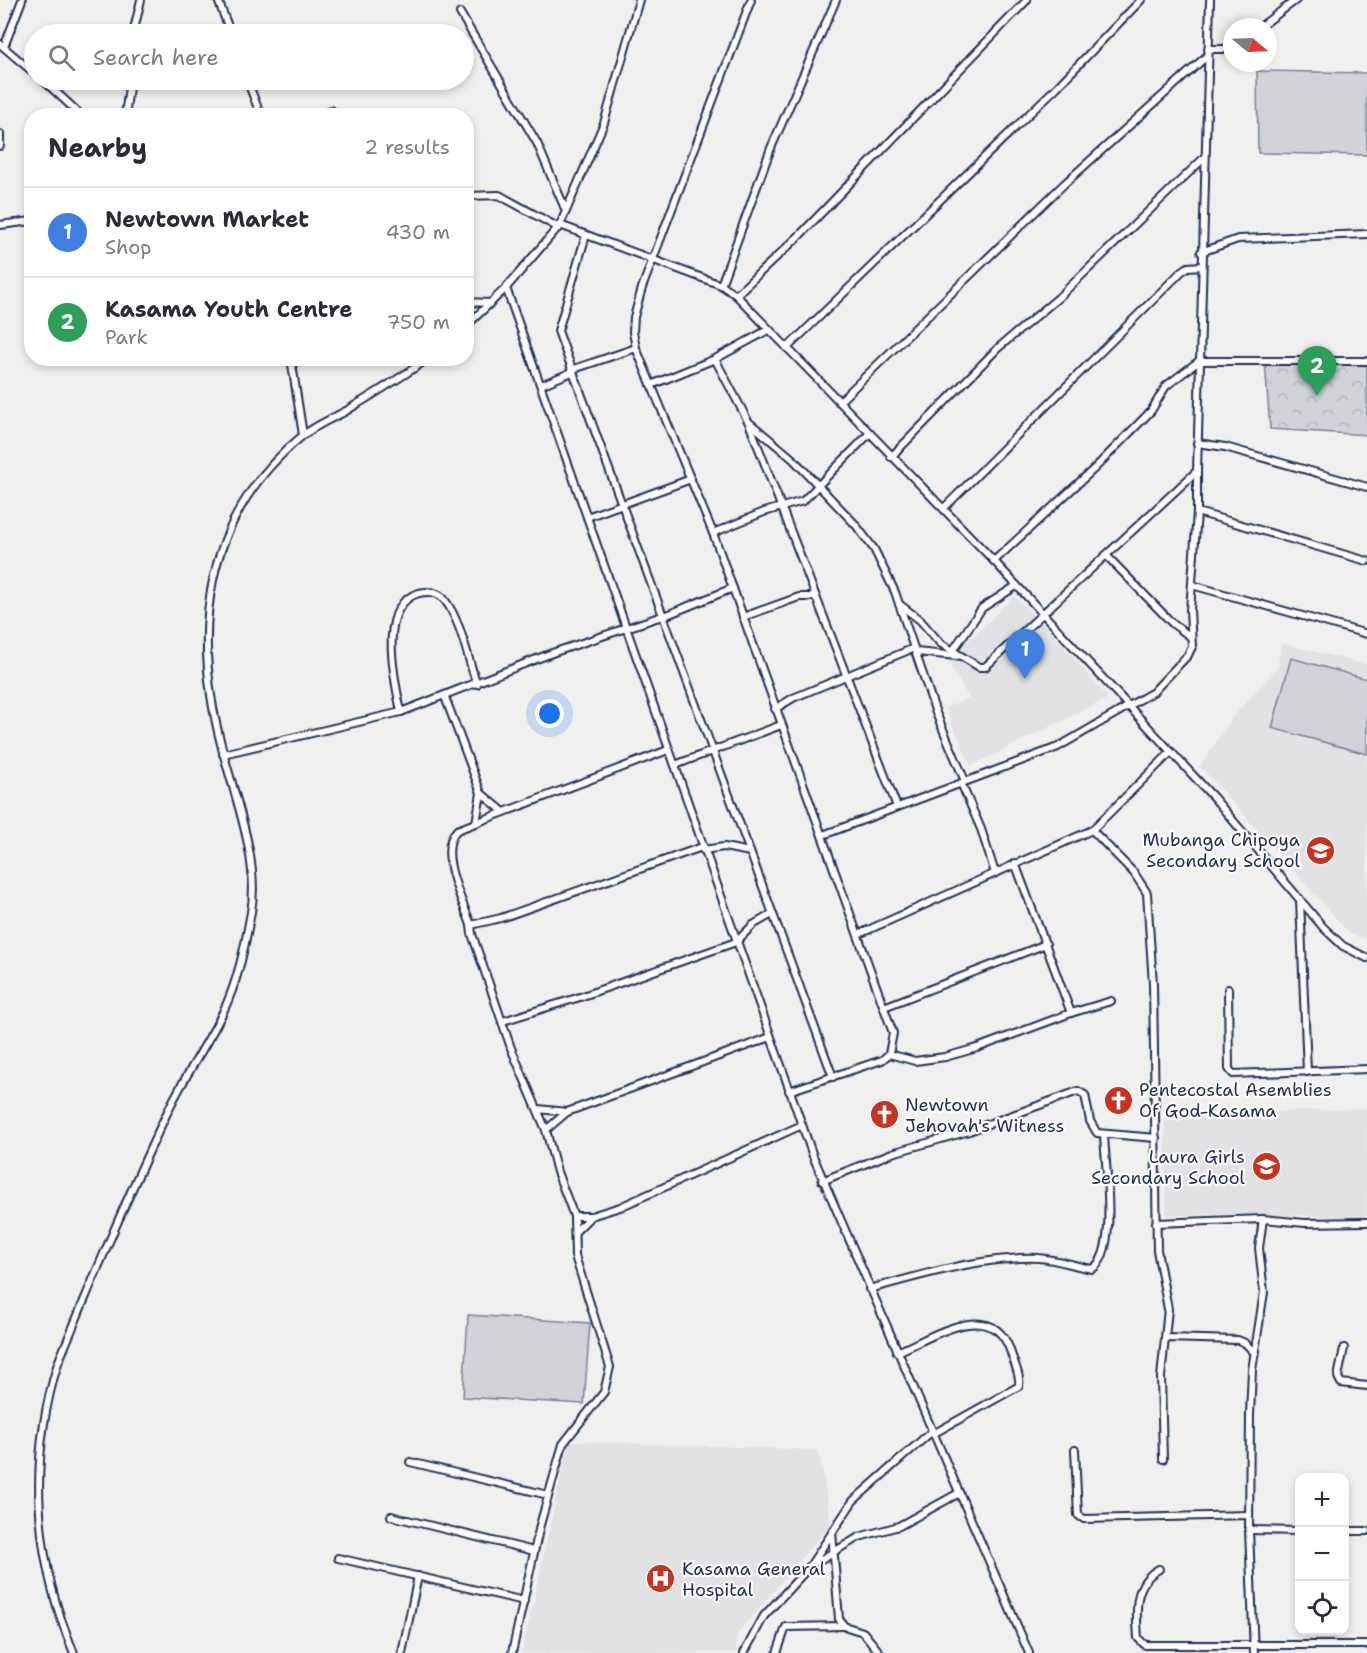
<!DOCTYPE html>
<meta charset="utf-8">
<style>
body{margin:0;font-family:"Shantell Sans",sans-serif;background:#f7f7f7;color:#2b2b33}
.controls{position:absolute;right:18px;bottom:18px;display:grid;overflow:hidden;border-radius:12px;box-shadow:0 3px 9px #0003}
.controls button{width:54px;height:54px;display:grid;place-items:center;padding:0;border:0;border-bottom:2px solid #e1e1e2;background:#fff;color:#2b2b33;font:30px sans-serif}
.compass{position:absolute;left:1223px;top:18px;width:54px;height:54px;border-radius:50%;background:#fff;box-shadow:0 3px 9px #0003;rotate:109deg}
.you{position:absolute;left:550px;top:714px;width:21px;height:21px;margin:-15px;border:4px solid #fff;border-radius:50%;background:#1a73e8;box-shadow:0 0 0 9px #1a73e833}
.badge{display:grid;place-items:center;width:39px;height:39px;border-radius:50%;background:#c8321e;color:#fff;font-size:20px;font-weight:700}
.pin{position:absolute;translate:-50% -50px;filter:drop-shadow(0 2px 3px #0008)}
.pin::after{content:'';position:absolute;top:32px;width:21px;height:18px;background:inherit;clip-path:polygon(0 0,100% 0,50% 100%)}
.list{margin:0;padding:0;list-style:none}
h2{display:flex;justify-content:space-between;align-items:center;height:78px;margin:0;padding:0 24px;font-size:26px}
h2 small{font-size:20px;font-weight:400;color:#7c7c81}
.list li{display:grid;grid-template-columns:39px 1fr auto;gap:18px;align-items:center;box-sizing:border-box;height:90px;padding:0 24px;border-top:2px solid #e1e1e2}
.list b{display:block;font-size:22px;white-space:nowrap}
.list p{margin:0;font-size:20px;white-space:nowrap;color:#7c7c81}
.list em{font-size:20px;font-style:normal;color:#7c7c81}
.icon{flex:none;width:33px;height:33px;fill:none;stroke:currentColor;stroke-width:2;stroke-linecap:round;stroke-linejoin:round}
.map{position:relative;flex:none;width:1367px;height:1653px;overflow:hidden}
.search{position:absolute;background:#fff;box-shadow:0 3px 9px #0003;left:24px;top:24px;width:450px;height:66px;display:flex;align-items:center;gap:15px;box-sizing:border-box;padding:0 21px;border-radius:33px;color:#7c7c81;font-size:22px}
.panel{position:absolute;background:#fff;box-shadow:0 3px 9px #0003;left:24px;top:108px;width:450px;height:258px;border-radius:24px}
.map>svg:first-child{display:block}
.built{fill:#e0e2e3}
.forest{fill:url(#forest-crowns);stroke:#76819b;stroke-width:1.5}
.pitch{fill:#d0d3d8;stroke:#76819b;stroke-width:1.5}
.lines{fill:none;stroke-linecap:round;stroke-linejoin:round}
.minor-casing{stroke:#1b2f5e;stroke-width:10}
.minor{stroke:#fdfcf7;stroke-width:6}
.labels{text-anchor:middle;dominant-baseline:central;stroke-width:4.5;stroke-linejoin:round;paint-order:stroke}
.poi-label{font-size:18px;fill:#1b2f5e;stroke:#fdfcf7;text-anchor:start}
</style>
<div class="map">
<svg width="1367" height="1653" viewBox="0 0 1367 1653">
<defs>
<pattern id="forest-crowns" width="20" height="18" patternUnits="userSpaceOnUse" patternTransform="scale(1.5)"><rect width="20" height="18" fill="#d0d3d8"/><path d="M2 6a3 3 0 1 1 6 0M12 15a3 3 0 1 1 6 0" fill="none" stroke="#b2b5bc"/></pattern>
</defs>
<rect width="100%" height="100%" fill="#f0f0ee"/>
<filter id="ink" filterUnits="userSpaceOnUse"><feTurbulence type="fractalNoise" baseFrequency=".0167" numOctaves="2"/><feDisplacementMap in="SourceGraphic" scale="12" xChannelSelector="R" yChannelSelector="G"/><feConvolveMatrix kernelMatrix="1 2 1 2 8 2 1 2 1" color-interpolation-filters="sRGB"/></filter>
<g filter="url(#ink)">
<g class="built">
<path d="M1014,596L1048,629L1108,698L971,766L945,708L969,698L948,661Z"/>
<path d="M1281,643L1367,665V940L1350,934L1200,766L1234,715L1278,667Z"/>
<path d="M1367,1108V1218L1260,1214L1166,1215L1165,1121L1281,1111Z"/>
<path d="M569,1441L819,1450L831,1523L737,1634L736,1653H522Z"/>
</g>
<path class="forest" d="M1265,362L1367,363V435L1270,429Z"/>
<g class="pitch">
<path d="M1257,71L1367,73V155L1258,153Z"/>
<path d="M1291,658L1367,679V754L1272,728Z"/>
<path d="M468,1315L590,1323L584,1404L463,1397Z"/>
</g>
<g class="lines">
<defs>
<g id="minor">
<path d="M218,0L231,34"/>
<path d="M751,0L642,288L634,317L633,332L636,348L713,533L893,1033L889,1054L882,1060L789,1091"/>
<path d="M460,13L537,143L566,211"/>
<path d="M1260,27L1296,0"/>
<path d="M133,34L141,0"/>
<path d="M0,44L34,73"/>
<path d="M4,47L22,0"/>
<path d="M1208,49H1224L1232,46"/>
<path d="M43,80L82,116"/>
<path d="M247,80L261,116"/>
<path d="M125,116L130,80"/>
<path d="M318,116L331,110L341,116"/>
<path d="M0,134V146"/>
<path d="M466,196L499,195L559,228"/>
<path d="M0,225L32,221"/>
<path d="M560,225L604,123L639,0"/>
<path d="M586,235L558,331L833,1077"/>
<path d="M1201,252L1238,239L1367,234"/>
<path d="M721,285L771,148L836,0"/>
<path d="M506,288L813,1156L1029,1653"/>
<path d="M736,295L800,235L1027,0"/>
<path d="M466,302L491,303"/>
<path d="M466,326L506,288L560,225L721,285L736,295L994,561L1214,798L1323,927L1343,946L1367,958"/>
<path d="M787,348L1057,87L1141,0"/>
<path d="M291,358L303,435"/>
<path d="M715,359L749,423L897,807"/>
<path d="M571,370L636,348"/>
<path d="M541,385L572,372"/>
<path d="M651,385L715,359L768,330"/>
<path d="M839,402L1063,185L1208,55"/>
<path d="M750,423L793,459L855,524L874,549L895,592L936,713L965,781"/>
<path d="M1197,443L1225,447L1367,487"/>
<path d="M891,457L998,348L1058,298L1204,158"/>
<path d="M944,508L1181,272L1188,267L1202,266"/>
<path d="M1197,512L1367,561"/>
<path d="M587,517L691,479"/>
<path d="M713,533L764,512L803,501L869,434"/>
<path d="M1106,555L1173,624L1191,637"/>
<path d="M994,561L1096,467L1151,411L1166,386L1199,361H1367"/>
<path d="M1192,585L1367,634"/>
<path d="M899,604L920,620L940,643L979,667H985L1197,471L1210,0"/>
<path d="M662,617L733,588"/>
<path d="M743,617L799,597H816"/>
<path d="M916,652L957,656"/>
<path d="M952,652L982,608L1016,586"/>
<path d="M445,697L481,793L476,823"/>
<path d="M775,709L793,698L914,648"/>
<path d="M401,712C395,680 376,605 419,593C428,591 438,592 444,599C462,622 467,658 477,684"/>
<path d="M668,750L457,830C436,851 463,901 471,925L501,918L702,847"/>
<path d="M223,754L401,712L552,653L662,616"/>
<path d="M675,765L781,725"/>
<path d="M961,783L981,829L995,873"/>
<path d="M481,793L504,812"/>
<path d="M1092,830L1134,873L1147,893L1153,984L1157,1250L1168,1309L1161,1377L1163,1459"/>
<path d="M823,835L1058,747L1153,692L1188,655L1192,647L1190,610L1197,512V471"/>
<path d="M703,850L724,847L750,852"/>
<path d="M1015,863L1071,1013"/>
<path d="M1300,899L1307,1072"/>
<path d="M471,925L472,934L511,1048L546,1130L557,1172L574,1216L575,1256L610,1367L604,1392L563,1444L540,1525L512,1653"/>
<path d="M859,934L1092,830L1171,752"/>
<path d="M1228,989L1229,1069L1233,1074L1367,1069"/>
<path d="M884,1007L1046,944"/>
<path d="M503,1021L580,997L736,942L753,925L772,914"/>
<path d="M889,1054L915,1061L945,1057L977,1048L1071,1013L1111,1001"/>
<path d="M538,1109L567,1112L768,1038"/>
<path d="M546,1130L567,1112"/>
<path d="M822,1181L892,1153L969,1131L1078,1091L1085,1095L1090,1121L1097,1133L1156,1138"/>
<path d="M574,1216H591L620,1207L802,1125"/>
<path d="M1156,1223L1263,1219L1305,1223L1367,1222"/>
<path d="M576,1231L591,1216"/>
<path d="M869,1289C923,1275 982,1256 1038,1258C1057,1259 1074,1266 1092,1269C1119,1254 1105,1165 1104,1135"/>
<path d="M1165,1338L1238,1340L1245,1343L1255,1353"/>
<path d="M1344,1348L1338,1377L1341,1383L1367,1386"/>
<path d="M897,1352C930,1339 991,1296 1010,1350C1013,1361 1021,1375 1019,1386L933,1434"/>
<path d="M1075,1450L1078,1515L1084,1519L1249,1515"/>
<path d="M410,1462L548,1495"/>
<path d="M391,1516L534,1551"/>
<path d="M1249,1530L1300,1531"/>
<path d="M1344,1531H1367"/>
<path d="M832,1532L839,1619L844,1626L863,1632L880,1653"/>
<path d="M338,1558L524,1601"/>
<path d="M813,1564L859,1537L899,1526L959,1493"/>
<path d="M1159,1569C1133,1583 1136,1611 1138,1638L1145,1645H1367"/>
<path d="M74,1653C34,1559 28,1460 58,1363C93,1279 128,1195 167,1113C183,1078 206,1047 223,1012C238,981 245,946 251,912C260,861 235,798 222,748C191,632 203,518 301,437C314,426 331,419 346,411C374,394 402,377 429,358"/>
<path d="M402,1653L418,1576"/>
<path d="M744,1653L764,1616L810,1566L853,1501L931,1432"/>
<path d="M777,1653L786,1627L844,1626"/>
<path d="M1254,1653L1249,1530L1250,1415L1252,1370L1264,1292L1259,1248L1263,1219"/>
</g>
</defs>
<use href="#minor" class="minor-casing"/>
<use href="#minor" class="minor"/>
</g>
</g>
<defs>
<symbol id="school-disc" viewBox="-11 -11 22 22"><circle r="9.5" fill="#c8321e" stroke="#fdfcf7"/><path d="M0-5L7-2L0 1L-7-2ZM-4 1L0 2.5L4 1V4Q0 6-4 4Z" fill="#fff"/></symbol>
<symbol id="church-disc" viewBox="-11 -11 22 22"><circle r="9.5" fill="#c8321e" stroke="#fdfcf7"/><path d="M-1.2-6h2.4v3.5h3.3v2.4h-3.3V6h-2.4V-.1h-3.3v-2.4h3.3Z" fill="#fff"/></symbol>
<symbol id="hospital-disc" viewBox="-11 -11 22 22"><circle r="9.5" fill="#c8321e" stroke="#fdfcf7"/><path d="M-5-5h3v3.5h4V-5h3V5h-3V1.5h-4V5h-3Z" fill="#fff"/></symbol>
</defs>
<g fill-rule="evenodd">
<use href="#school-disc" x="1304" y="834" width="33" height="33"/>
<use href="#church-disc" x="1102" y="1084" width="33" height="33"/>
<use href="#church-disc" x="868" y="1098" width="33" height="33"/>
<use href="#school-disc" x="1250" y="1150" width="33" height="33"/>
<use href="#hospital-disc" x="644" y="1562" width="33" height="33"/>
</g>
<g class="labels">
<g class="poi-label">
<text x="1300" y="840" text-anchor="end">Mubanga Chipoya<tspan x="1300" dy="21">Secondary School</tspan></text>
<text x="1139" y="1090">Pentecostal Asemblies<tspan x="1139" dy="21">Of God-Kasama</tspan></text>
<text x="905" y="1105">Newtown<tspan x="905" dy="21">Jehovah's Witness</tspan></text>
<text x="1245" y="1157" text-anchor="end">Laura Girls<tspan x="1245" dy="21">Secondary School</tspan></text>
<text x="682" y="1569">Kasama General<tspan x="682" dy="21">Hospital</tspan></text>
</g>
</g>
</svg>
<div class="controls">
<button>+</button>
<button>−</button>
<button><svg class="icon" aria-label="locate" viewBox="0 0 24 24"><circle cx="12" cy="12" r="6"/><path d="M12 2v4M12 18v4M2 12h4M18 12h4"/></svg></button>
</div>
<svg class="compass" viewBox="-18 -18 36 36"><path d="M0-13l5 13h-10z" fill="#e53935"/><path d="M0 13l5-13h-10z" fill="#7c7c81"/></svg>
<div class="you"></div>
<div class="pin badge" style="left:1025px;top:679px;background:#3f7fe0">1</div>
<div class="pin badge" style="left:1317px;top:396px;background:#2e9e5b">2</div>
<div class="search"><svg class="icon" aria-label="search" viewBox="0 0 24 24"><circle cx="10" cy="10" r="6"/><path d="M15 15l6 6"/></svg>Search here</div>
<section class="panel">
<h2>Nearby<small>2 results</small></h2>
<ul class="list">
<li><span class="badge" style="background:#3f7fe0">1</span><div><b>Newtown Market</b><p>Shop</p></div><em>430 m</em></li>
<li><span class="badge" style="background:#2e9e5b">2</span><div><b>Kasama Youth Centre</b><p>Park</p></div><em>750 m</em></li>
</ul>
</section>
</div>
